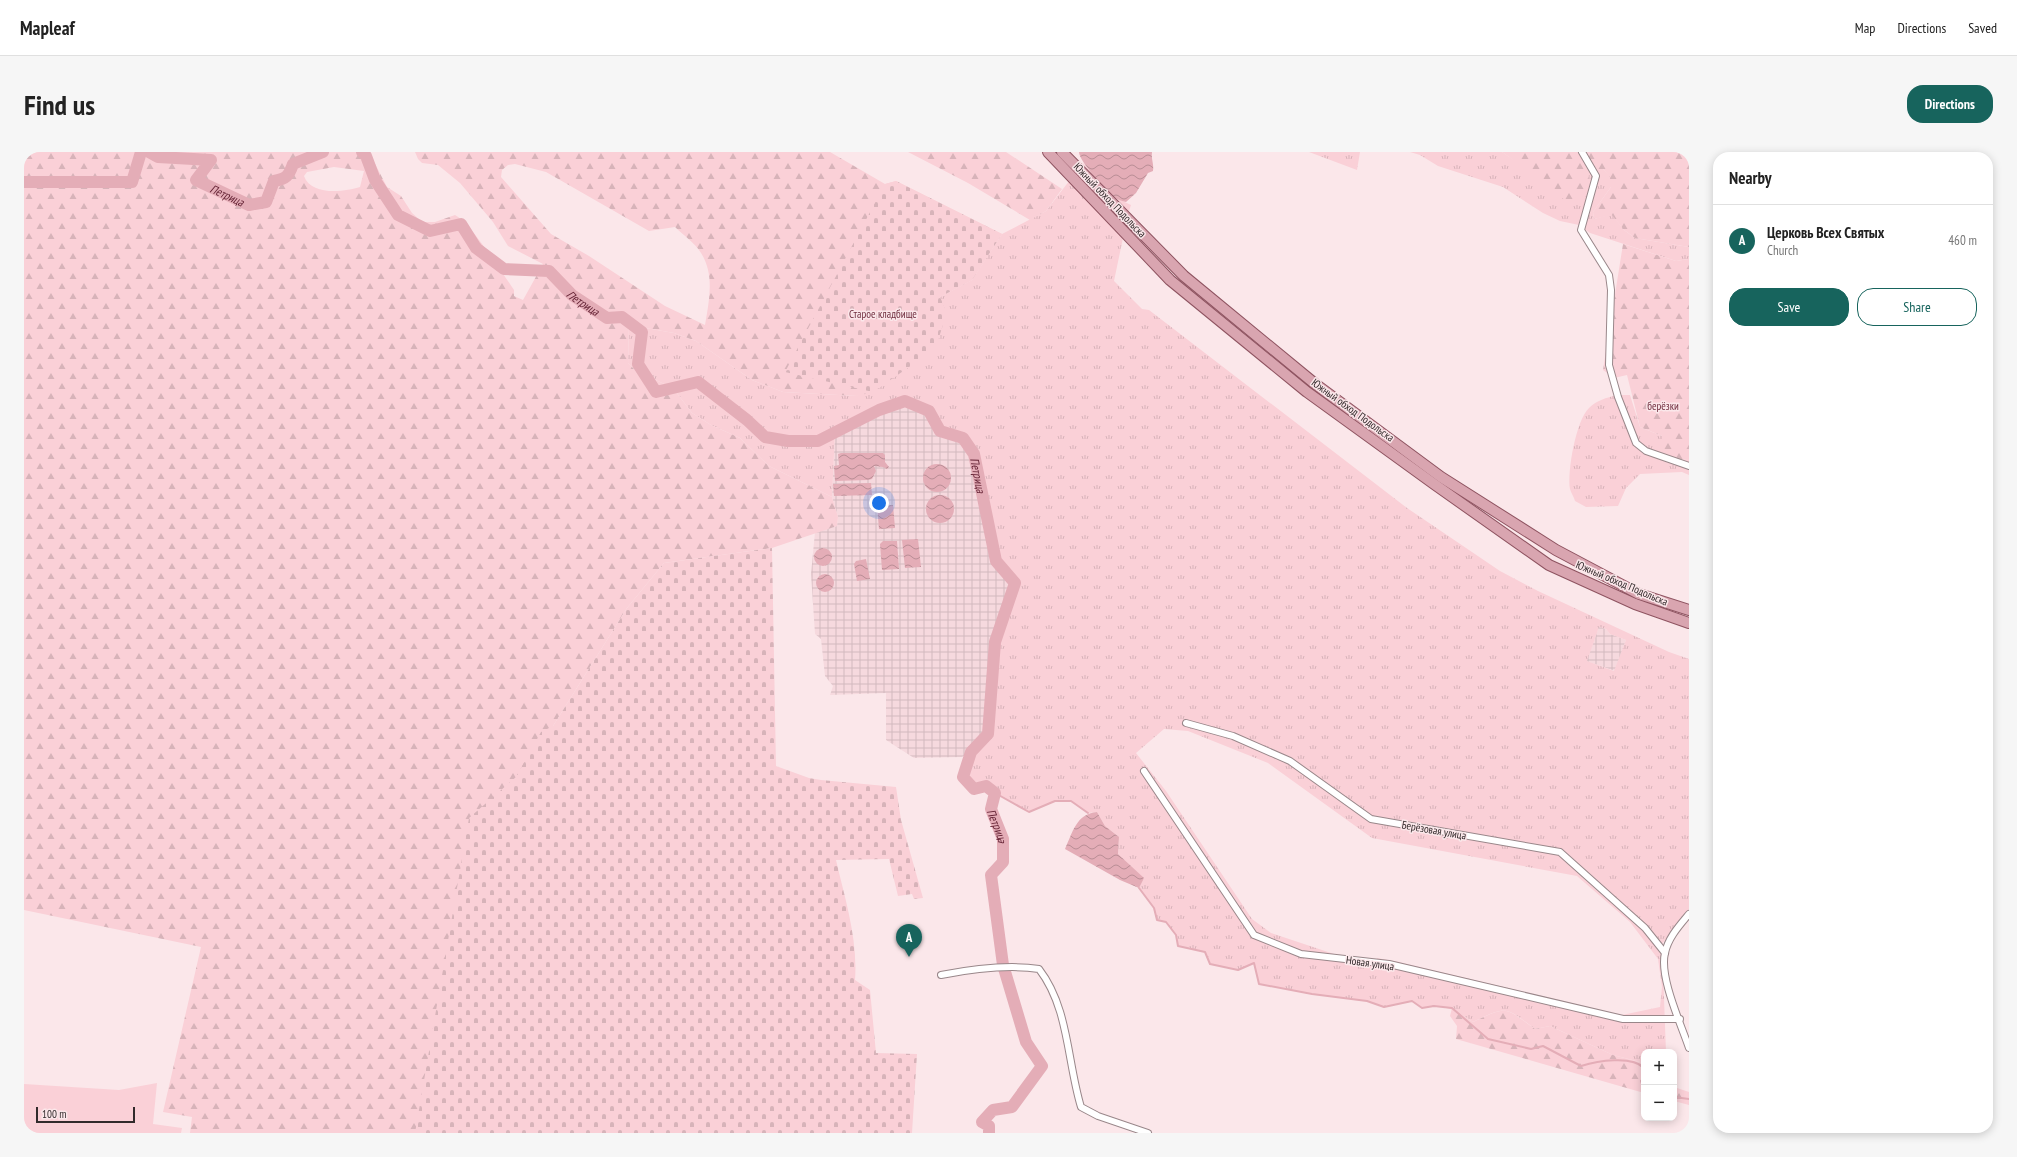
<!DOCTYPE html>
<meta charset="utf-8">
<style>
body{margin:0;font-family:"PT Sans Narrow",sans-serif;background:#f6f6f6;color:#222}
.controls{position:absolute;right:12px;bottom:12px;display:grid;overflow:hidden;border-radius:8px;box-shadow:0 2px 10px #0003}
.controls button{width:36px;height:36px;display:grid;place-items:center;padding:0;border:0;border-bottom:1px solid #e0e0e0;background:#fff;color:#222;font:20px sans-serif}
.scale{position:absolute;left:12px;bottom:10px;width:99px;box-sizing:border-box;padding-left:4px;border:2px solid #322a2b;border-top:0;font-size:11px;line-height:14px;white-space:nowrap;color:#322a2b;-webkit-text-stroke:3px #fbe7ea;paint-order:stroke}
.you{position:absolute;left:855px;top:351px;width:14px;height:14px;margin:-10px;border:3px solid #fff;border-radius:50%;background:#1a73e8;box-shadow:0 0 0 6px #1a73e833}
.badge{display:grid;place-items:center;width:26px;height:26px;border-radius:50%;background:#17645d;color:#fff;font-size:13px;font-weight:700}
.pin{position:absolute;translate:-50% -33px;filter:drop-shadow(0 1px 2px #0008)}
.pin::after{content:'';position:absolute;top:21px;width:14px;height:12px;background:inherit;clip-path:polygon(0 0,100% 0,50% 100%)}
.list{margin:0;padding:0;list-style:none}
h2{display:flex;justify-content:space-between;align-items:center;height:52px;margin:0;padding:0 16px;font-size:17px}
h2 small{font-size:13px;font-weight:400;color:#767676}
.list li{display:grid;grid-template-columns:26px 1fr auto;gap:12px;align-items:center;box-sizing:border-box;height:72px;padding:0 16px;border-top:1px solid #e0e0e0}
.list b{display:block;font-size:15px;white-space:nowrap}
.list p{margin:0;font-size:13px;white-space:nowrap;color:#767676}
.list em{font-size:13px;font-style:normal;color:#767676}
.actions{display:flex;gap:8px;padding:12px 16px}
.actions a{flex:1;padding:9px 0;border:1px solid #17645d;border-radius:16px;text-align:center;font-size:14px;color:#17645d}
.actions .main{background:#17645d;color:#fff}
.map{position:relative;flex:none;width:1665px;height:981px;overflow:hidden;border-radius:16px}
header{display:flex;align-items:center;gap:24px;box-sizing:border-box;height:56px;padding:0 20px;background:#fff;border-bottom:1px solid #e0e0e0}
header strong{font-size:19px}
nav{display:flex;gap:22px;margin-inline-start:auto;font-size:14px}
.intro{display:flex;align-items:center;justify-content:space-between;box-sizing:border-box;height:96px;padding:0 24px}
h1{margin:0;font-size:28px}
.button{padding:10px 18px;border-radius:16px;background:#17645d;color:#fff;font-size:14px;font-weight:700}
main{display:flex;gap:24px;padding:0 24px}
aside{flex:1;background:#fff;border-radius:16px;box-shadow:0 2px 10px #0003}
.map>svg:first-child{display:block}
.industrial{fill:url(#industrial-grid)}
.grass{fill:url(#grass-tufts);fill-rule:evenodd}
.forest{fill:url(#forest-firs);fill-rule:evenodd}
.cemetery{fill:url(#cemetery-stones)}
.garden{fill:#fad0d7}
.water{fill:url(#water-waves)}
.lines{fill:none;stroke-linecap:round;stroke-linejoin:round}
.stream{stroke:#e4adb7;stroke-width:2}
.river{stroke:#e4adb7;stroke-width:12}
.street-casing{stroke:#99878a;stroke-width:8}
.primary-casing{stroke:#8e5360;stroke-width:12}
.street{stroke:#fff;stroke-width:6}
.primary{stroke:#d9a5b0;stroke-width:10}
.labels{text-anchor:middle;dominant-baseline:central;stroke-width:3;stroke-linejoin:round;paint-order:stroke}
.street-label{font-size:11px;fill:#322a2b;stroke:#fbe7ea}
.park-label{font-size:11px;fill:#712e3f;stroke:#fbe7ea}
.water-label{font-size:12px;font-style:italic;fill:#611f31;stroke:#fbe7ea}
</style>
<header>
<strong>Mapleaf</strong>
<nav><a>Map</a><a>Directions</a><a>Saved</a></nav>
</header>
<div class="intro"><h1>Find us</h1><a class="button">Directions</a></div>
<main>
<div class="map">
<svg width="1665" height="981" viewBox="0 0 1665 981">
<defs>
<pattern id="industrial-grid" width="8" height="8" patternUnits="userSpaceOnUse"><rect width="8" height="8" fill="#f6d9de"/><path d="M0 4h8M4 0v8" fill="none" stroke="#d3babf"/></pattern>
<pattern id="grass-tufts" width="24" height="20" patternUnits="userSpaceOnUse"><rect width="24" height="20" fill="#fad0d7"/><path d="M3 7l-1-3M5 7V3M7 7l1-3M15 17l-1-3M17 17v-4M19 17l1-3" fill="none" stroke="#d7b3b9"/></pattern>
<pattern id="forest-firs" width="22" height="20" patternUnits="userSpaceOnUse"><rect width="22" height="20" fill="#fad0d7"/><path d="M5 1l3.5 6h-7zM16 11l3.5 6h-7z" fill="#d7b3b9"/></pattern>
<pattern id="cemetery-stones" width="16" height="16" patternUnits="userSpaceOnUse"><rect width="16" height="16" fill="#fad0d7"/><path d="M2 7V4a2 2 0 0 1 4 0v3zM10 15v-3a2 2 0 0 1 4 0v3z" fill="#d7b3b9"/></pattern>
<pattern id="water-waves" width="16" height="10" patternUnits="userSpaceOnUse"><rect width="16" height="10" fill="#e4adb7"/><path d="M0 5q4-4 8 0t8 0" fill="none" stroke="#b98d95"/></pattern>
</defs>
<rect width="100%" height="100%" fill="#fbe7ea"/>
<g class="industrial">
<path d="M881,249L905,259L916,279L939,286L950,302L972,409L991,431L971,490L964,582L947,600L938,605L890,606L862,588V541L806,543L809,534L801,524L797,487L791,482L787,422L791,380L813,374L814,365L808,345L811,280L855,258Z"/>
<path d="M1575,475L1582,477L1586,482L1602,488L1591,519L1562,509Z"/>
</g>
<g class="grass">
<path d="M1285,0H1336L1333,18Z"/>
<path d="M1386,0H1478L1496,12L1579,17L1587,25V35L1569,60L1570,67L1588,62L1600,78L1611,86L1665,95V107L1652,109L1566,81L1555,73L1536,69L1519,61L1479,35L1414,14L1396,3Z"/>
<path d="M1059,11L1090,45L1107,53L1104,62L1090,129L1118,157L1125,158L1383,356L1476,419L1514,439L1645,500L1665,507V757L1638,792L1642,900H1620V911L1589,903L1526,874L1511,877C1481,855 1484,853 1449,870C1430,857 1421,852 1398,856L1388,849L1360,855L1343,849L1288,842L1235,832L1230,811L1214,818L1186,812L1181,800L1154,794L1152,783L1142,770L1133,768L1130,756L1115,736L1119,726L1094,702L1095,685L1081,674L1073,660L1064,661L1047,649H1031L1005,660L971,641L962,634L950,637L939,625L947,600L964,582L971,490L991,431L972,409L950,302L939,286L916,279L905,259L881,250L855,258L811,280L808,345L745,314L716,286L687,273L668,261L649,236L612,219L604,211L605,173L650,181L672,189L728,228L759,240L833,244L916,145L948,128L978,82L1022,59ZM1575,475L1582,477L1586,482L1602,488L1590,519L1563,509ZM1140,577L1164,579L1244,611L1348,686L1553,724L1606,770L1634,807L1638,835L1636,855L1598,863L1375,810L1353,806L1352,811L1319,805L1247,781L1228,767L1142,639L1112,601Z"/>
<path d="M1593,243H1606L1616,275L1638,284L1648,307L1665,308V323L1658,320L1616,322L1602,336L1594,354L1562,355L1551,349C1550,345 1547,341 1546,337C1543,320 1552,268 1565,256C1573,248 1582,246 1593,243Z"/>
</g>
<g class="forest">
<path d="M0,0H345L363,35L377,44L388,61L396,68L401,70H411L431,63C446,70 479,122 490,138V144L499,148L519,112L484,94L469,70L436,31L414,13L398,11L394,7L391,0H806L861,32L872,29L978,82L948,128L916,145L923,161L911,197L849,240L833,244L759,240L728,228L672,189L650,181L605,173L604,211L612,219L649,236L668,261L687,273L716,286L745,314L808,345L814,365L813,374L748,396L640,411L603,456L529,574L587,981H166L168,965L139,960L177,795L0,758ZM491,12L522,20L625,79L651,75C659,83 671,91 677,101C691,123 685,149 681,173L641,154L565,104L527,82L477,25L478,18L484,13ZM310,15L340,19L336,35C320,40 287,44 280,24L283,20Z"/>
<path d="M884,0H982L1038,37L1022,59L1006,68L944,31Z"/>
<path d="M1478,0H1665V95L1611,86L1600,78L1588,63L1570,67L1569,60L1587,35L1586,25L1579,17H1565C1564,38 1566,44 1543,49C1520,35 1500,15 1478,0Z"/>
<path d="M1599,92L1652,109L1665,107V308L1648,307L1638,297V284L1616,275L1603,223L1590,226L1579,218Z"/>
<path d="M1428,856L1449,870C1485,853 1480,855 1511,877L1526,874L1589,903L1620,911V941L1432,887L1433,874L1426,864Z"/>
<path d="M1650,935L1665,940V953L1650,949Z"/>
</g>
<g class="cemetery">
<path d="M872,29L978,82L948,128L916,145L923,161L911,197L849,240L761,220L861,32Z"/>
<path d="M748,396L752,614L785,626L797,628L872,635L877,668L899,746L890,747L888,742L874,744L865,707L812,708C821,747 834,787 831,828L846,838L852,901L893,902L888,981H391L445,666L492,625L517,580L529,574L603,456L640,411Z"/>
</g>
<path class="garden" d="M133,931L129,972L158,976L157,981H0V932L95,938Z"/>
<g class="water">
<path d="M1055,0H1128C1127,7 1130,12 1129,19L1124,21L1112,41L1102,50C1098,49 1094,48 1090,45C1082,39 1055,9 1055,0Z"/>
<path d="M817,301H859L861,303V310L865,315L863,317L859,315L850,314L852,319L848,327L844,328L811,329L810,314L815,313L814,302Z"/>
<circle cx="913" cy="326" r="14"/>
<path d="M847,331L848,343L810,344L809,332Z"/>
<circle cx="916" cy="357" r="14"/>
<path d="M869,353L871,376L855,377L853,354Z"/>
<path d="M894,387L897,415L881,416L878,388Z"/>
<path d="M859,389H873L875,417L858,418L856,392Z"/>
<circle cx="799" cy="405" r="9"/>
<path d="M842,407L846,427L833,429L830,412L832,409Z"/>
<circle cx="801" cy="431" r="9"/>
<path d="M1073,660L1081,674L1095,685L1094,702L1120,726L1115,736L1096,728L1041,697C1049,680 1052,662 1073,660Z"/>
</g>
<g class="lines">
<g class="stream">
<path d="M971,641L1005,660L1031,649H1047L1064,661"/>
<path d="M1115,736L1130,756L1133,768L1142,770L1152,783L1154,794L1181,800L1186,812L1214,818L1230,811L1235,832L1288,842L1343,849L1360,855L1388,849L1398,856L1410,854L1428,856L1464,887L1507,897L1519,894L1557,914C1573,909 1608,903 1620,916"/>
<path d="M1620,926L1617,929L1620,937"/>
<path d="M1650,945L1665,947"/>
</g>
<g class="river">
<path id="s1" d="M125,0L134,5L187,8L172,28L225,53L242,50L250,29C262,27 265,24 269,12L299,0"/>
<path id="s2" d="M338,0L342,4L351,28L374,63L406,79L437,72L452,96L480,117L525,119L548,143L583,166L598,165L618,180L614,212L632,240L674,230L723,268L741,285L764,289H794L855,258L881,249L905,259L916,279L939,286L950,302L972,409L991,431L971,490L964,582L947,600L939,625L950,637L962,634L971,641L967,657L979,687V710L967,723L979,813L1002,890L1018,914L988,955L969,958L958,970L965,974V981"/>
<path d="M0,30H108L117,0"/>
</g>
<defs>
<g id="street">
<path d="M1558,0L1572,24L1557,78L1585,123L1587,138L1585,213L1594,245L1612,291L1622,299L1665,314"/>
<path d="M1162,571L1209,584L1266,609L1347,667L1536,700L1621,776L1641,801"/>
<path d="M1120,619L1230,783L1277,802L1365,812L1599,867H1656"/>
<path d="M1665,762C1655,774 1644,786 1641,801C1635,825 1657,872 1665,896"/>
<path d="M917,823C948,817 983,812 1015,817C1045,856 1043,909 1057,955L1074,964L1124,981"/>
</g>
<g id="primary">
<path d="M1024,0L1146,128L1283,240L1410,332L1525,413L1611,452L1665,471"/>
<path d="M1038,0L1160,124L1290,231L1417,325L1532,398L1615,442L1665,458"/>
</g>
</defs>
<use href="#street" class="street-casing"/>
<use href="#primary" class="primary-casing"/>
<use href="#street" class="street"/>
<use href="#primary" class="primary"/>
</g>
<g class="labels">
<g class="street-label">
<text transform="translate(1086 48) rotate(46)">Южный обход Подольска</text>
<text transform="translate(1329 258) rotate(36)">Южный обход Подольска</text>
<text transform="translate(1598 431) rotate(23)">Южный обход Подольска</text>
<text transform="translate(1410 678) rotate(10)">Берёзовая улица</text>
<text transform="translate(1346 811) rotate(8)">Новая улица</text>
</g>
<g class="park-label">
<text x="859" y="162">Старое кладбище</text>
<text x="1639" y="254">берёзки</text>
</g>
<g class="water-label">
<text stroke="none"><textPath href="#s1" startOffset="123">Петрица</textPath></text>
<text stroke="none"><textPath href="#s2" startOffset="296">Петрица</textPath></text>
<text stroke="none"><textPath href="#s2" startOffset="823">Петрица</textPath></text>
<text stroke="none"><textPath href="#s2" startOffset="1220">Петрица</textPath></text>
</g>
</g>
</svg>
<div class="controls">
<button>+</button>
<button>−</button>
</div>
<div class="scale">100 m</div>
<div class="you"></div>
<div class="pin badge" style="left:885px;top:805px">A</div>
</div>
<aside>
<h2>Nearby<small></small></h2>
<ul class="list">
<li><span class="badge">A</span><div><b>Церковь Всех Святых</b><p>Church</p></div><em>460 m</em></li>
</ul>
<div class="actions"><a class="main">Save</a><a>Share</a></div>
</aside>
</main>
